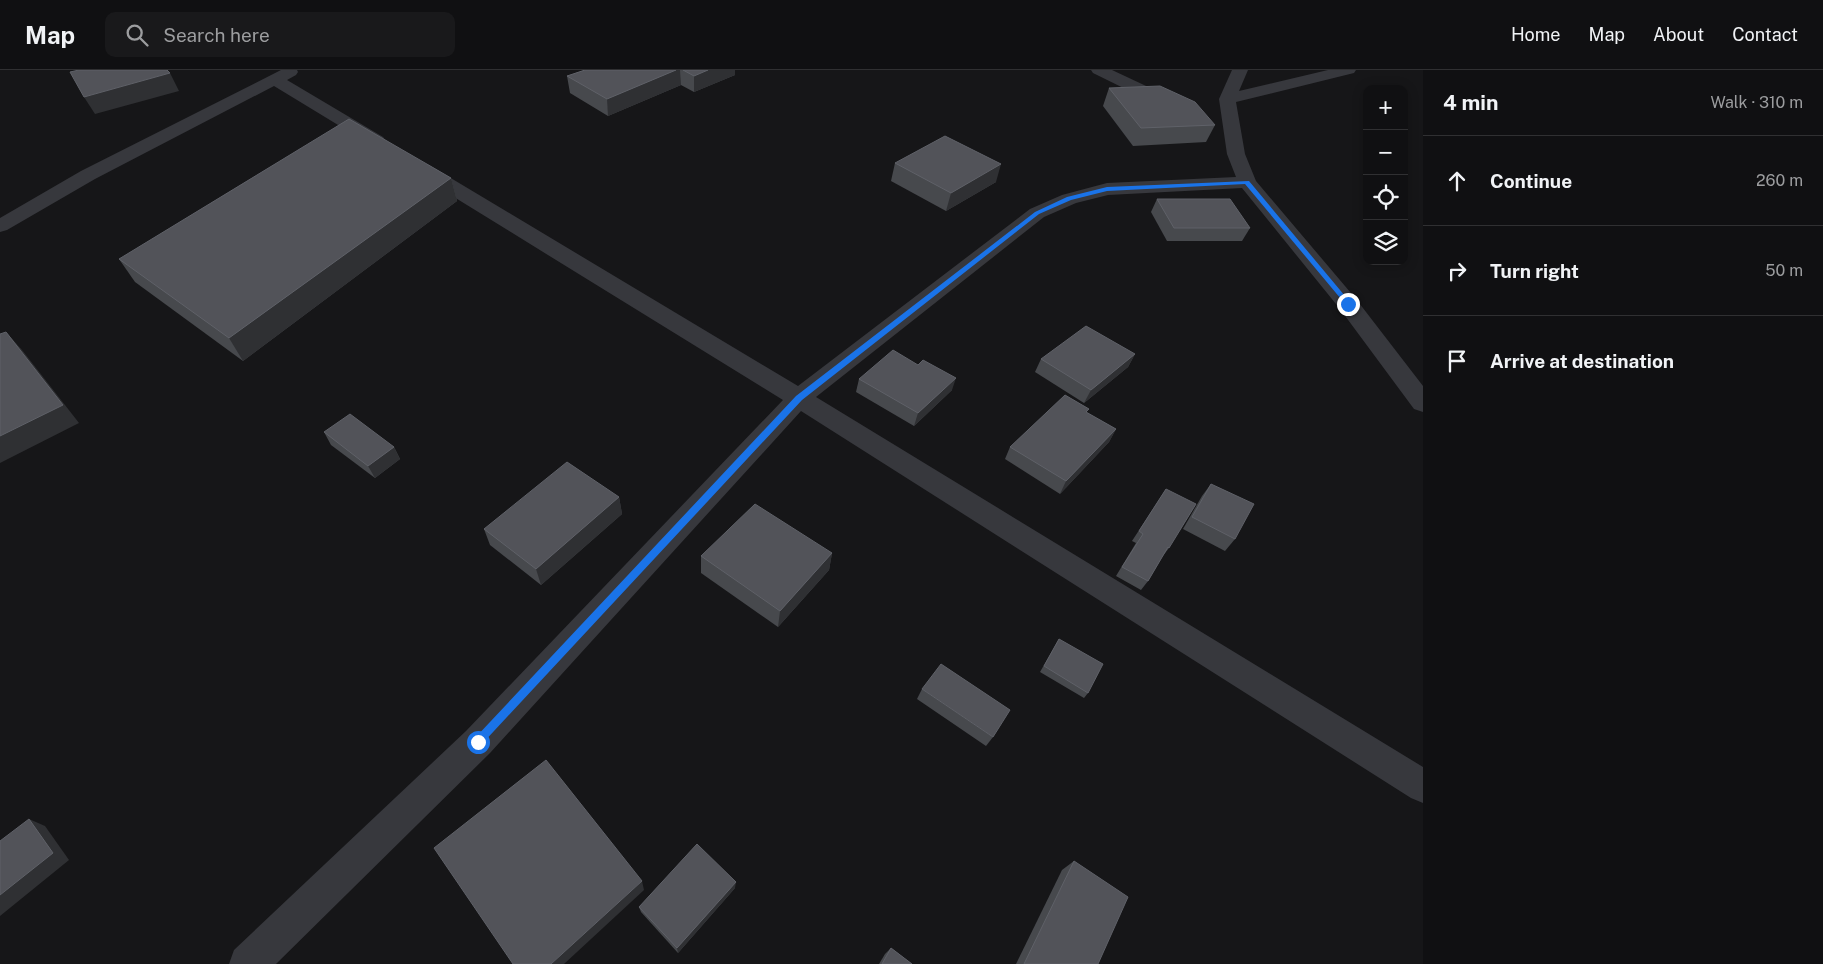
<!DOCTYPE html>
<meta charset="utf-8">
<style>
body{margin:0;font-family:"Public Sans",sans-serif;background:#19191b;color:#f1f3f6}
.controls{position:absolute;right:15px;top:15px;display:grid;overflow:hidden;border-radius:10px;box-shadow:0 2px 12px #0003}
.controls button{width:45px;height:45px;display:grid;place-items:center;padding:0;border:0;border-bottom:1px solid #303032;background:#101012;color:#f1f3f6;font:25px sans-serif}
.stop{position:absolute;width:15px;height:15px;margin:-11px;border:4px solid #1a73e8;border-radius:50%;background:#fff}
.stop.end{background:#1a73e8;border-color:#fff;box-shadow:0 1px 5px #0008}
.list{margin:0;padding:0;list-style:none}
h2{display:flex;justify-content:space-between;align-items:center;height:65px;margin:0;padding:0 20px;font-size:21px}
h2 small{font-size:16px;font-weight:400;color:#9c9d9f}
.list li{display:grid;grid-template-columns:32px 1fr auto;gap:15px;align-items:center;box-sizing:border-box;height:90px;padding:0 20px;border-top:1px solid #303032}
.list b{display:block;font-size:19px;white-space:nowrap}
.list em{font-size:16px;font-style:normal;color:#9c9d9f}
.icon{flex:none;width:28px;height:28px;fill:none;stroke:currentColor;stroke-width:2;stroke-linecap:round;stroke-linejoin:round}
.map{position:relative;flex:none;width:1423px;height:894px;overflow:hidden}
header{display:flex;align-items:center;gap:30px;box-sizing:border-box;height:70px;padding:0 25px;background:#101012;border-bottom:1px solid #303032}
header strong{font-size:24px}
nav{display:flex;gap:28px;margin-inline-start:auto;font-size:18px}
.search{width:350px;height:45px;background:#19191b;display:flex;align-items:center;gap:12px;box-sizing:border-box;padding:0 18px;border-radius:10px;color:#9c9d9f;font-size:19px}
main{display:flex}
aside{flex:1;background:#101012}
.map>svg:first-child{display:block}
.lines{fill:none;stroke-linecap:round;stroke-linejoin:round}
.street{fill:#37383d;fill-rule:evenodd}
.wall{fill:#47494d}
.shaded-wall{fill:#2f3033}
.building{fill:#525359;stroke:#5f6168}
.route{fill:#1a73e8}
</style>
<header>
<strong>Map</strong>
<div class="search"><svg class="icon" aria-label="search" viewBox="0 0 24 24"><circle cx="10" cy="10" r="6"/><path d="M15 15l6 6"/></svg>Search here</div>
<nav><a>Home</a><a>Map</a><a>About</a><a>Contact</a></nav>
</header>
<main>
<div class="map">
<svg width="1423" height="894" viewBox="0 0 1423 894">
<rect width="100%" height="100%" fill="#161618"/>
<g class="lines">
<g class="street">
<path d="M281,0H297L298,2L296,5L287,10L383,67L386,71L383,75L377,76L371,75L274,16L95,109L7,160L0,162V148L81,101Z"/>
<path d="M1091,0H1112L1176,30L1179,34L1176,38H1164L1093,3Z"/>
<path d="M1232,0H1248L1239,21L1328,0H1356L1354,3L1236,32L1245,84L1256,111L1356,229L1423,316V342L1414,339L1340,239L1242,118L1108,125L1076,133L1044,147L816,327L1423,697V733L1411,728L801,341L490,683L276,894H229L234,880L466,661L783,330L415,103L413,99L415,95L422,93L429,95L798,316L1030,139L1062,125L1107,113L1236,107L1227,84L1219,29Z"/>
</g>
</g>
<g class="wall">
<path d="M585,0H735V5L694,22L681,15L608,46L570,23L567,6Z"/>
<path d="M1109,18L1215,55L1206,72L1133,76L1103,36Z"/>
<path d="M895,93L996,112L946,141L891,111Z"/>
<path d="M451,108L457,131L243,291L135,212L119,189Z"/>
<path d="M1157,129L1250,158L1242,171H1167L1151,142Z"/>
<path d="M1135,284L1128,297L1084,333L1035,302L1041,289Z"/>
<path d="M918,295L952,320L914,356L856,322L859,309Z"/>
<path d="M1087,343L1116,359L1109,372L1060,424L1005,389L1010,377Z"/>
<path d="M324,362L394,377L400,389L375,408L331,375Z"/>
<path d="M1211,414L1235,469L1225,481L1183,459L1202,426Z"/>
<path d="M1166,419L1169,478L1162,487L1148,511L1141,520L1116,506L1136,473L1132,471Z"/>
<path d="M619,427L622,444L541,515L490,475L484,459Z"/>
<path d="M832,483L829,500L778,557L701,503V486Z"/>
<path d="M1059,569L1088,623L1084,628L1040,602Z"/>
<path d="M922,619L993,667L986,676L917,629Z"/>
<path d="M1074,791L1098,894H1016L1062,800Z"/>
<path d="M735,818L678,883L641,842L639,837Z"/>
<path d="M891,878L912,894H879L885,884Z"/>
</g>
<g class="shaded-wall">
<path d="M676,0H680L681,15L608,46L607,29Z"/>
<path d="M708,0H735V5L694,22V6Z"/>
<path d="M170,3L179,21L95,44L84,27Z"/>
<path d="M1001,94L996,112L946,141L951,123Z"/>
<path d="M451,108L457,131L243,291L229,268Z"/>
<path d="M6,262L22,280L79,353L0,393V366Z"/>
<path d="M1135,284L1128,297L1084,333L1091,320Z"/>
<path d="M956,308L952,320L914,356L918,343Z"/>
<path d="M1116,359L1109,372L1060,424L1066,411Z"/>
<path d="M394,377L400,389L375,408L368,396Z"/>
<path d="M619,427L622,444L541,515L536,499Z"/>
<path d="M832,483L829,500L778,557L780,541Z"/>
<path d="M29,749L45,756L69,790L0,846V825Z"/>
<path d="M642,811L644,820L564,894H551Z"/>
<path d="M736,812L735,818L678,883L677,878Z"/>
</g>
<g class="building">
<path d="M79,0H167L170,3L84,27L70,2Z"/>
<path d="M585,0H676L607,29L567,6Z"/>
<path d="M683,0H708L694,6Z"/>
<path d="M1160,16L1195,32L1215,55L1141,58L1109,18Z"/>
<path d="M349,49L451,108L229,268L119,189Z"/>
<path d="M945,66L1001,94L951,123L895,93Z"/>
<path d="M1157,129H1230L1250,158H1174Z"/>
<path d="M1086,256L1135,284L1091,320L1041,289Z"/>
<path d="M6,262L63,335L0,366V264Z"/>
<path d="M893,280L918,295L923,290L956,308L918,343L859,309Z"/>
<path d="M1065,325L1089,339L1086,342L1116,359L1066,411L1010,377Z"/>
<path d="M350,344L394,377L368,396L324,362Z"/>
<path d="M567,392L619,427L536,499L484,459Z"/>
<path d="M1211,414L1254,434L1235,469L1192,447Z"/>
<path d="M1166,419L1196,434L1169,478L1168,477L1148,511L1122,497L1143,464L1139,461Z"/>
<path d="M755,434L832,483L780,541L701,486Z"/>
<path d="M1059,569L1103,594L1088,623L1044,596Z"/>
<path d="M941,594L1010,640L993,667L922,619Z"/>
<path d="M546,690L642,811L551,894H513L434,778Z"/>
<path d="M29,749L53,783L0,825V771Z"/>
<path d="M697,774L736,812L677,878L639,837Z"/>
<path d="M1074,791L1128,827L1098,894H1024Z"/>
<path d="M891,878L912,894H882Z"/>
</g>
<path class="route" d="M1249,111L1350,232V235H1346L1245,114L1107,121L1071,130L1039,144L802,330L481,675H474V669L796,326L1035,142L1067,127L1107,117Z"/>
</svg>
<div class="controls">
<button>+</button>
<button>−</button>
<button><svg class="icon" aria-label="locate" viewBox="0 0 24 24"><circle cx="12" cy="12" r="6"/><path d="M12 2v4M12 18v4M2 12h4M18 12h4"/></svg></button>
<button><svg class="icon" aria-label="layers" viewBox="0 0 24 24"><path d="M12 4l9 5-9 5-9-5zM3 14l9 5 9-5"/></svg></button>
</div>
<div class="stop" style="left:478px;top:672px"></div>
<div class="stop end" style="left:1348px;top:234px"></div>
</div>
<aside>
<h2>4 min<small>Walk · 310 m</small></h2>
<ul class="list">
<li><svg class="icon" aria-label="ahead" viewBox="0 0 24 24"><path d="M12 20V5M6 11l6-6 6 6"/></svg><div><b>Continue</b></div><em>260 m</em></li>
<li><svg class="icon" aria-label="right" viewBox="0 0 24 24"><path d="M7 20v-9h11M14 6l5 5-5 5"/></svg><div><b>Turn right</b></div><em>50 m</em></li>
<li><svg class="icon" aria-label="arrive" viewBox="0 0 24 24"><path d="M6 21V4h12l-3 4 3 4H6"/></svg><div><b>Arrive at destination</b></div></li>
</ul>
</aside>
</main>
